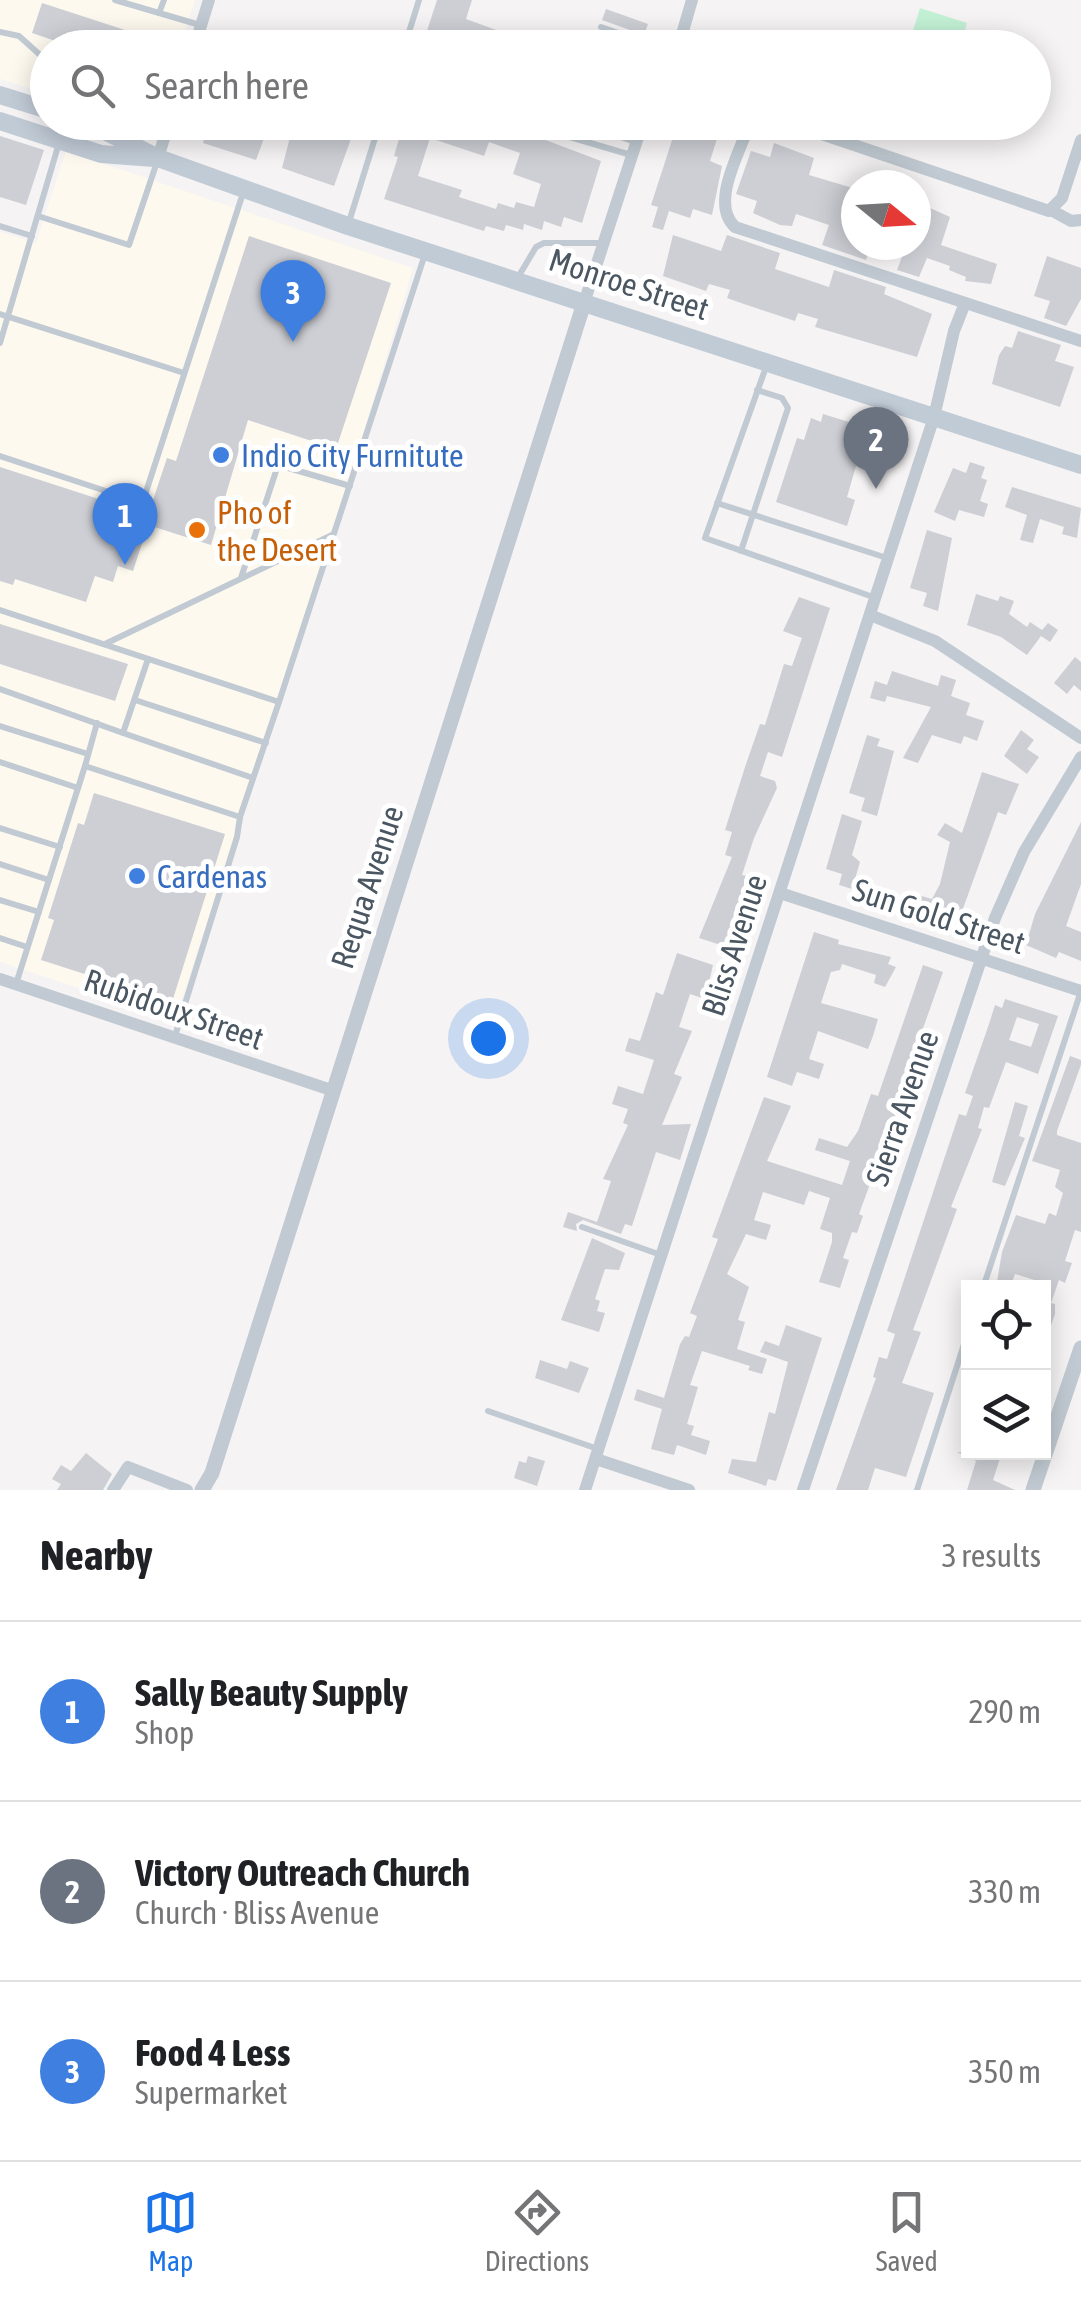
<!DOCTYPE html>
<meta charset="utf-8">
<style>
body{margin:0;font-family:"Asap Condensed",sans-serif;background:#f2f2f2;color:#202124}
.controls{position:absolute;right:30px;bottom:30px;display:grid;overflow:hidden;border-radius:0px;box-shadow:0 5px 25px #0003}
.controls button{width:90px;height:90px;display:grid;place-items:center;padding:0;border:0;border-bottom:2px solid #e0e0e0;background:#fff;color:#202124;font:50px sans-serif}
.compass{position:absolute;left:841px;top:170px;width:90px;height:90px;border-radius:50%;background:#fff;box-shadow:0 5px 25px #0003;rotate:108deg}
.you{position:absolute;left:488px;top:1038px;width:35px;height:35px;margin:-25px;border:8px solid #fff;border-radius:50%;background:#1a73e8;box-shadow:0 0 0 15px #1a73e833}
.badge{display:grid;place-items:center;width:65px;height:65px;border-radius:50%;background:#1a73e8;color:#fff;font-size:32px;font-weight:700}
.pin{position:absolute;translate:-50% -82px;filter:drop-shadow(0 2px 5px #0008)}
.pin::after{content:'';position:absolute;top:52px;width:35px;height:30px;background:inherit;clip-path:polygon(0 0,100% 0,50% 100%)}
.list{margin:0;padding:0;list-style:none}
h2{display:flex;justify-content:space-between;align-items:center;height:130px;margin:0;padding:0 40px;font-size:42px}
h2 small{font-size:32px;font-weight:400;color:#757577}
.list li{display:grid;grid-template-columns:65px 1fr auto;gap:30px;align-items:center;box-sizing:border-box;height:180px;padding:0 40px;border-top:2px solid #e0e0e0}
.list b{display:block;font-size:38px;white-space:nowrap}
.list p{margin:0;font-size:32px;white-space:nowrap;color:#757577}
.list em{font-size:32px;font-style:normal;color:#757577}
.icon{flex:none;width:55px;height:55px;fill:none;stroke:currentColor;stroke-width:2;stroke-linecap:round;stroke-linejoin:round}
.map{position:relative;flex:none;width:1081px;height:1490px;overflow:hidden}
.search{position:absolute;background:#fff;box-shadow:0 5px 25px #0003;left:30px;right:30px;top:30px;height:110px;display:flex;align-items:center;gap:25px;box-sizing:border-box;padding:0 35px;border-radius:55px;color:#757577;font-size:38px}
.sheet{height:670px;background:#fff}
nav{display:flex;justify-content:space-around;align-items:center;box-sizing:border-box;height:140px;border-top:2px solid #e0e0e0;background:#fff;font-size:28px;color:#757577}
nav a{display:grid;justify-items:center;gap:5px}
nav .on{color:#1a73e8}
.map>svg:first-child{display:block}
.commercial{fill:#fdf9ef}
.green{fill:#c3f1d5}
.building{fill:#cdcfd5;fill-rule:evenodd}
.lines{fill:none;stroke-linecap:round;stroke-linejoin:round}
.service{stroke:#c1cad2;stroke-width:6}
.minor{stroke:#c1cad2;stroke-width:12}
.tertiary{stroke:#c1cad2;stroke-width:15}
.secondary{stroke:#c1cbd6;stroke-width:18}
.shop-dot{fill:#3f7fe0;stroke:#fff;stroke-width:4}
.food-dot{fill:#e8710a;stroke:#fff;stroke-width:4}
.labels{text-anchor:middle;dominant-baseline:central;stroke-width:10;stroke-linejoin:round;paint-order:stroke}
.street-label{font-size:32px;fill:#4a5661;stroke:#fff}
.shop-label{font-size:32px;fill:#366cbe;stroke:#fff;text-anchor:start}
.food-label{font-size:32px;fill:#c56008;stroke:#fff;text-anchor:start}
</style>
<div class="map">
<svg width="1081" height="1490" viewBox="0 0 1081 1490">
<rect width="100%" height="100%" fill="#f5f3f3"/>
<g class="commercial">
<path d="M0,0H195L180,47L48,48L47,94L0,79Z"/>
<path d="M66,151L413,268L317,587L175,1020L0,962V232L36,243Z"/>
</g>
<path class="green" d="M920,8L967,23L960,46L913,31Z"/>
<g class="building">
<path d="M437,0H472L466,19L546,48H436L423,43Z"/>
<path d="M42,3L171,45V48H76L32,33Z"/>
<path d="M606,9L648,24L644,35L602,20Z"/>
<path d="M207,122H270L256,160L203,143Z"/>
<path d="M294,122H357L334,186L282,168Z"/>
<path d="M411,122H482L499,128L501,123L601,161L582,223L564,217L561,227L544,221L542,230L524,224L523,230L506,225L504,231L486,226L484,231L384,199L398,157L394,156L399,139L405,140ZM430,138L484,156L489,142L520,153L513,174L541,184L534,207L516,202L514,208L498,203L496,209L459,197L462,190L418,176Z"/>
<path d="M678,122L721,126L710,161L722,166L712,215L693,209L690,218L669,211L663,230L652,227L658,207L651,205Z"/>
<path d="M0,136L44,150L26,205L0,197Z"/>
<path d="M774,143L814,158L809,175L856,189V246L869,251L866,260L822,245L829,225L796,214L792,226L780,225L753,213L757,201L736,194L751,151L770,157Z"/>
<path d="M921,204L950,217L941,245L997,264L991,284L965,281L966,277L949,270L950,266L927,258L919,277L897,270L903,254L884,245H916V205Z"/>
<path d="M673,235L721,251L727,235L780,253L775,269L829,287L834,270L886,287L884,294L932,314L917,357L815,327L818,319L798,313L795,321L741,303L727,298L730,290L709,284L706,291L663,276Z"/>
<path d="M249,236L391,283L336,449L248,420L211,545L148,525L133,571L118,566L113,582L95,576L86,602L15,579L13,585L0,581V467L148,515L167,458L176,461Z"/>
<path d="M1047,256L1081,268V299L1066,326L1044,318L1050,301L1034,296Z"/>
<path d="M1018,331L1061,345L1055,361L1074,367L1060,407L992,384L999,355L1005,346L1012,348Z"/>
<path d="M823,414L865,427L863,435L888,443L878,473L856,466L847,497L855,500L847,526L776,502L797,438L804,440L811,418L821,422Z"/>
<path d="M970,462L985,467L981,478L987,480L980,501L988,504L984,517L959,510L955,521L934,512L953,468L966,473Z"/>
<path d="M1012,487L1081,508L1077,538L1062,534L1064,527L1040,519L1033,543L1020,540L1027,515L1005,507Z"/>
<path d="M927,530L952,538L938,611L923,606L927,593L910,588Z"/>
<path d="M976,594L998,601L1000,596L1014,601L1009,614L1027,627L1030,622L1042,630L1048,623L1058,630L1050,642L1041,636L1027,655L1001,637L967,625Z"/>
<path d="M799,597L830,608L782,757L768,752L760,776L775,781L777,788L754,838L742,875L747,876L724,946L699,938L732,857L725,855L732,832L725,830L746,764L760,724L765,725L784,664L792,666L802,638L783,631Z"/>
<path d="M0,624L128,664L115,701L0,664Z"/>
<path d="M1075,657L1081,662V691L1074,685L1067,694L1054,683Z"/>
<path d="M892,671L938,686L941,675L956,680L951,696L970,703L966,715L984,721L977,741L964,736L961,744L932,735L918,763L903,758L931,707L887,696L885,702L870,698L875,681L887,685Z"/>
<path d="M1021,730L1034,740L1027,749L1039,757L1027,774L1004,756Z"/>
<path d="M867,735L880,739L877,746L894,751L877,816L861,811L865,798L849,793Z"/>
<path d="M982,772L1019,784L1006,815L998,812L961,914L946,909L942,921L912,911L918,895L932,899L940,884L950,842L937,835L945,823L962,833Z"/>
<path d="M94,793L225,834L172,1002L41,960L54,920L48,918L78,823L84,825Z"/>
<path d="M842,814L862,821L852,855L860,862L852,889L839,885L842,874L826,869Z"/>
<path d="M1081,822V884L1066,926L1081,932V961L1059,952L1056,958L1026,945L1035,914Z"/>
<path d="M814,932L839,940L838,944L891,957L888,964L896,967L885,987L874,983L876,975L842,964L840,970L831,972L821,1003L878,1019L873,1036L868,1049L818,1031L809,1059L824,1064L819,1079L797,1072L792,1086L767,1077Z"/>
<path d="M677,953L713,965L705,999L690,994L679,1027L692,1031L674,1074L682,1077L662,1125L691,1124L680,1160L656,1152L632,1226L625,1224L621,1234L583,1220L576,1224L577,1231L563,1227L568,1212L597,1222L611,1181L603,1179L628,1125L623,1123L628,1109L612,1104L618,1086L643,1094L654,1060L625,1051L629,1038L640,1041L656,992L663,995Z"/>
<path d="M923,965L943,972L910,1065L903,1106L899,1105L859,1214L863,1216L857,1233L852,1232L843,1258L849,1260L840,1288L819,1282L832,1242V1233L820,1229L830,1198L809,1191L804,1205L763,1192L754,1220L771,1225L766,1240L746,1234L727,1274L749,1287L738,1320L745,1322L737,1349L767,1359L762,1374L748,1370L750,1366L702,1351L690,1385L698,1387L687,1424L694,1426L691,1435L710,1441L706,1455L677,1445L674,1455L651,1449L662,1409L634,1400L637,1389L664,1398L680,1344L685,1336L689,1337L697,1316L690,1313L718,1239L712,1237L764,1097L791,1106L767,1161L842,1185L850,1161L815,1150L819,1138L847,1147L858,1131L871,1094L878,1096Z"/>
<path d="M1005,999L1058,1016L1038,1074L1006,1062L989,1108L984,1107L978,1128L982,1129L951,1207L957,1209L913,1330L921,1332L902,1383L934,1393L906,1477L875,1468L868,1490H836L876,1378L873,1377L879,1357L887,1359L895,1334L887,1331L959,1114L966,1116L973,1096L965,1093L989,1024L995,1005L1002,1008ZM1017,1017L1039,1024L1031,1047L1009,1040Z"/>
<path d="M1070,1056L1081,1060V1065L1057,1131V1135L1081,1143V1232L1075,1230L1065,1261L1072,1263L1065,1283L1059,1280L1051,1303L1055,1304V1314L1045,1343L1044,1283L1015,1274L1010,1288H996L1002,1252L1016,1215L1045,1224L1049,1213L1056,1216L1063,1193L1055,1187L1060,1170L1032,1161Z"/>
<path d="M1015,1102L1028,1106L1019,1136L1025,1138L1005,1186L992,1182Z"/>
<path d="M592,1238L625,1253L619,1270L605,1269L595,1299L600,1301L597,1311L605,1313L599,1332L561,1320Z"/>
<path d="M786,1325L822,1338L776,1481L768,1479L766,1486L728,1473L732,1459L756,1462L769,1412L775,1414L788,1362L760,1352L765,1341L779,1346Z"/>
<path d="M540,1360L567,1369L570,1361L589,1368L579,1393L535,1378Z"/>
<path d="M957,1452H1002L993,1480L1015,1490H967L976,1461Z"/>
<path d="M86,1453L112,1474L103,1490H57L61,1484L52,1479L61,1465L71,1471Z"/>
<path d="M528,1456L545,1461L537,1486L514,1478L519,1461L526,1463Z"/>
</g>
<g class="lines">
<g class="service">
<path d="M115,0L200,25"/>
<path d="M159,13L164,0"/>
<path d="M601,27L662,48"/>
<path d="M0,32L19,36L48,62"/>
<path d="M404,48L419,0"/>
<path d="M519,122L631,155"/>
<path d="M578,122L635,142"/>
<path d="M38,216L129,245L157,162"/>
<path d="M349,222L380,122"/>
<path d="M0,226L32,236"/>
<path d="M517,279L536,247L544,243H604"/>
<path d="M0,314L184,373"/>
<path d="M0,343L59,143"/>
<path d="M766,367L705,538L876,598"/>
<path d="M0,456L133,500L145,495L244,190"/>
<path d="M717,503L887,558"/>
<path d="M741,551L788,408L782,398L757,390"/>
<path d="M241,578L278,465L350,486"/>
<path d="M0,610L279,702L240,817L85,766L97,723"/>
<path d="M105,644L332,535"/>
<path d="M0,689L123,733L148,659"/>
<path d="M135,700L266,743"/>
<path d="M279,702L426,251"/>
<path d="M0,726L88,754"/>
<path d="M123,733L253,778"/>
<path d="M0,762L78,788"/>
<path d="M0,828L60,847"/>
<path d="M0,864L49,880"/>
<path d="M0,900L39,912"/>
<path d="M0,938L27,947"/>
<path d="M16,984L85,766"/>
<path d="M175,1036L237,837L240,817"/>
<path d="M582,1227L661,1255"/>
<path d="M983,1288L1081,991"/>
<path d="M488,1411L598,1449"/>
<path d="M917,1490L968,1332"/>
</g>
<g class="minor">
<path d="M194,48L209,0"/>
<path d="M678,48L692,0"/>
<path d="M750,122C741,151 709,203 735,227L1081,341"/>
<path d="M786,122L1049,211L1062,198L1081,140"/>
<path d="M158,158L169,122"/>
<path d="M1051,210L1071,221L1081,220"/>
<path d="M585,300L643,122"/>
<path d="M870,615L935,641L1081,738"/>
<path d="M780,893L1081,991"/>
<path d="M0,979L331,1090"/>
<path d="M596,1459L689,1490"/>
<path d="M113,1490L128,1467L187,1490"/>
<path d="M585,1490L934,417L954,331L965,303"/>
<path d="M803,1490L995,918L1024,852L1081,757"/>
</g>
<g class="tertiary">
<path d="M202,1490L212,1473L585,300"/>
<path d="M1033,1490L1081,1348"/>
</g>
<g class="secondary">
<path d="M0,95L48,110"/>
<path d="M0,121L101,154L154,158"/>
<path d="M87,122L158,158L348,226L1081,465"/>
</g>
</g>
<g class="shop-dot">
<circle cx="221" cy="455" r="10"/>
<circle cx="137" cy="876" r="10"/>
</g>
<circle class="food-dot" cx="197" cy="530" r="10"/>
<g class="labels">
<g class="street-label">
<text transform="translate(629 284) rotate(18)">Monroe Street</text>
<text transform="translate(367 887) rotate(-72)">Requa Avenue</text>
<text transform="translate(939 916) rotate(18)">Sun Gold Street</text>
<text transform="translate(734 945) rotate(-72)">Bliss Avenue</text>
<text transform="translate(174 1009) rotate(19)">Rubidoux Street</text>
<text transform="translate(902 1108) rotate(-71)">Sierra Avenue</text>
</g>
<g class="shop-label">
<text x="241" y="455">Indio City Furnitute</text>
<text x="157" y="876">Cardenas</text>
</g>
<g class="food-label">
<text x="217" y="512">Pho of<tspan x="217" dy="37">the Desert</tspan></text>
</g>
</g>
</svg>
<div class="controls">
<button><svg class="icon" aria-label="locate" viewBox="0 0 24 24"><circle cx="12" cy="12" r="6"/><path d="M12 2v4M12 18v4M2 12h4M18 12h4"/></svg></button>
<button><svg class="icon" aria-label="layers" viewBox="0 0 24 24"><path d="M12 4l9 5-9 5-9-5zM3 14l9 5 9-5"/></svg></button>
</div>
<svg class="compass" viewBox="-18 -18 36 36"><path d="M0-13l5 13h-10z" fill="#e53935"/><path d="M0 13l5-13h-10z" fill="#757577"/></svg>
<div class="you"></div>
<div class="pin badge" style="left:125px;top:565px;background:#3f7fe0">1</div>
<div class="pin badge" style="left:876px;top:489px;background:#6b7280">2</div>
<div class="pin badge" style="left:293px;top:342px;background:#3f7fe0">3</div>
<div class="search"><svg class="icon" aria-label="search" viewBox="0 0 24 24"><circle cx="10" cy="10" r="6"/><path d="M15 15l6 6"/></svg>Search here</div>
</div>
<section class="sheet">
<h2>Nearby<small>3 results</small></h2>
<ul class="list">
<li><span class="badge" style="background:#3f7fe0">1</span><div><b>Sally Beauty Supply</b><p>Shop</p></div><em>290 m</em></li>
<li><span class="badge" style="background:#6b7280">2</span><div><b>Victory Outreach Church</b><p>Church · Bliss Avenue</p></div><em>330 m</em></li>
<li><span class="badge" style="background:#3f7fe0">3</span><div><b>Food 4 Less</b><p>Supermarket</p></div><em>350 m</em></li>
</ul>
</section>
<nav>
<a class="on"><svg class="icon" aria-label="map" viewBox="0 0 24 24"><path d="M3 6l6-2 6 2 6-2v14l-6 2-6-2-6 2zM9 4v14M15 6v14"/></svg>Map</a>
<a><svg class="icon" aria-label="directions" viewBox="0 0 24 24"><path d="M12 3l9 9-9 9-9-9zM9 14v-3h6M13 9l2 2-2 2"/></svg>Directions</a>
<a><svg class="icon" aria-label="saved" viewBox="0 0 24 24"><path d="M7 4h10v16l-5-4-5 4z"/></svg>Saved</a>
</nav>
